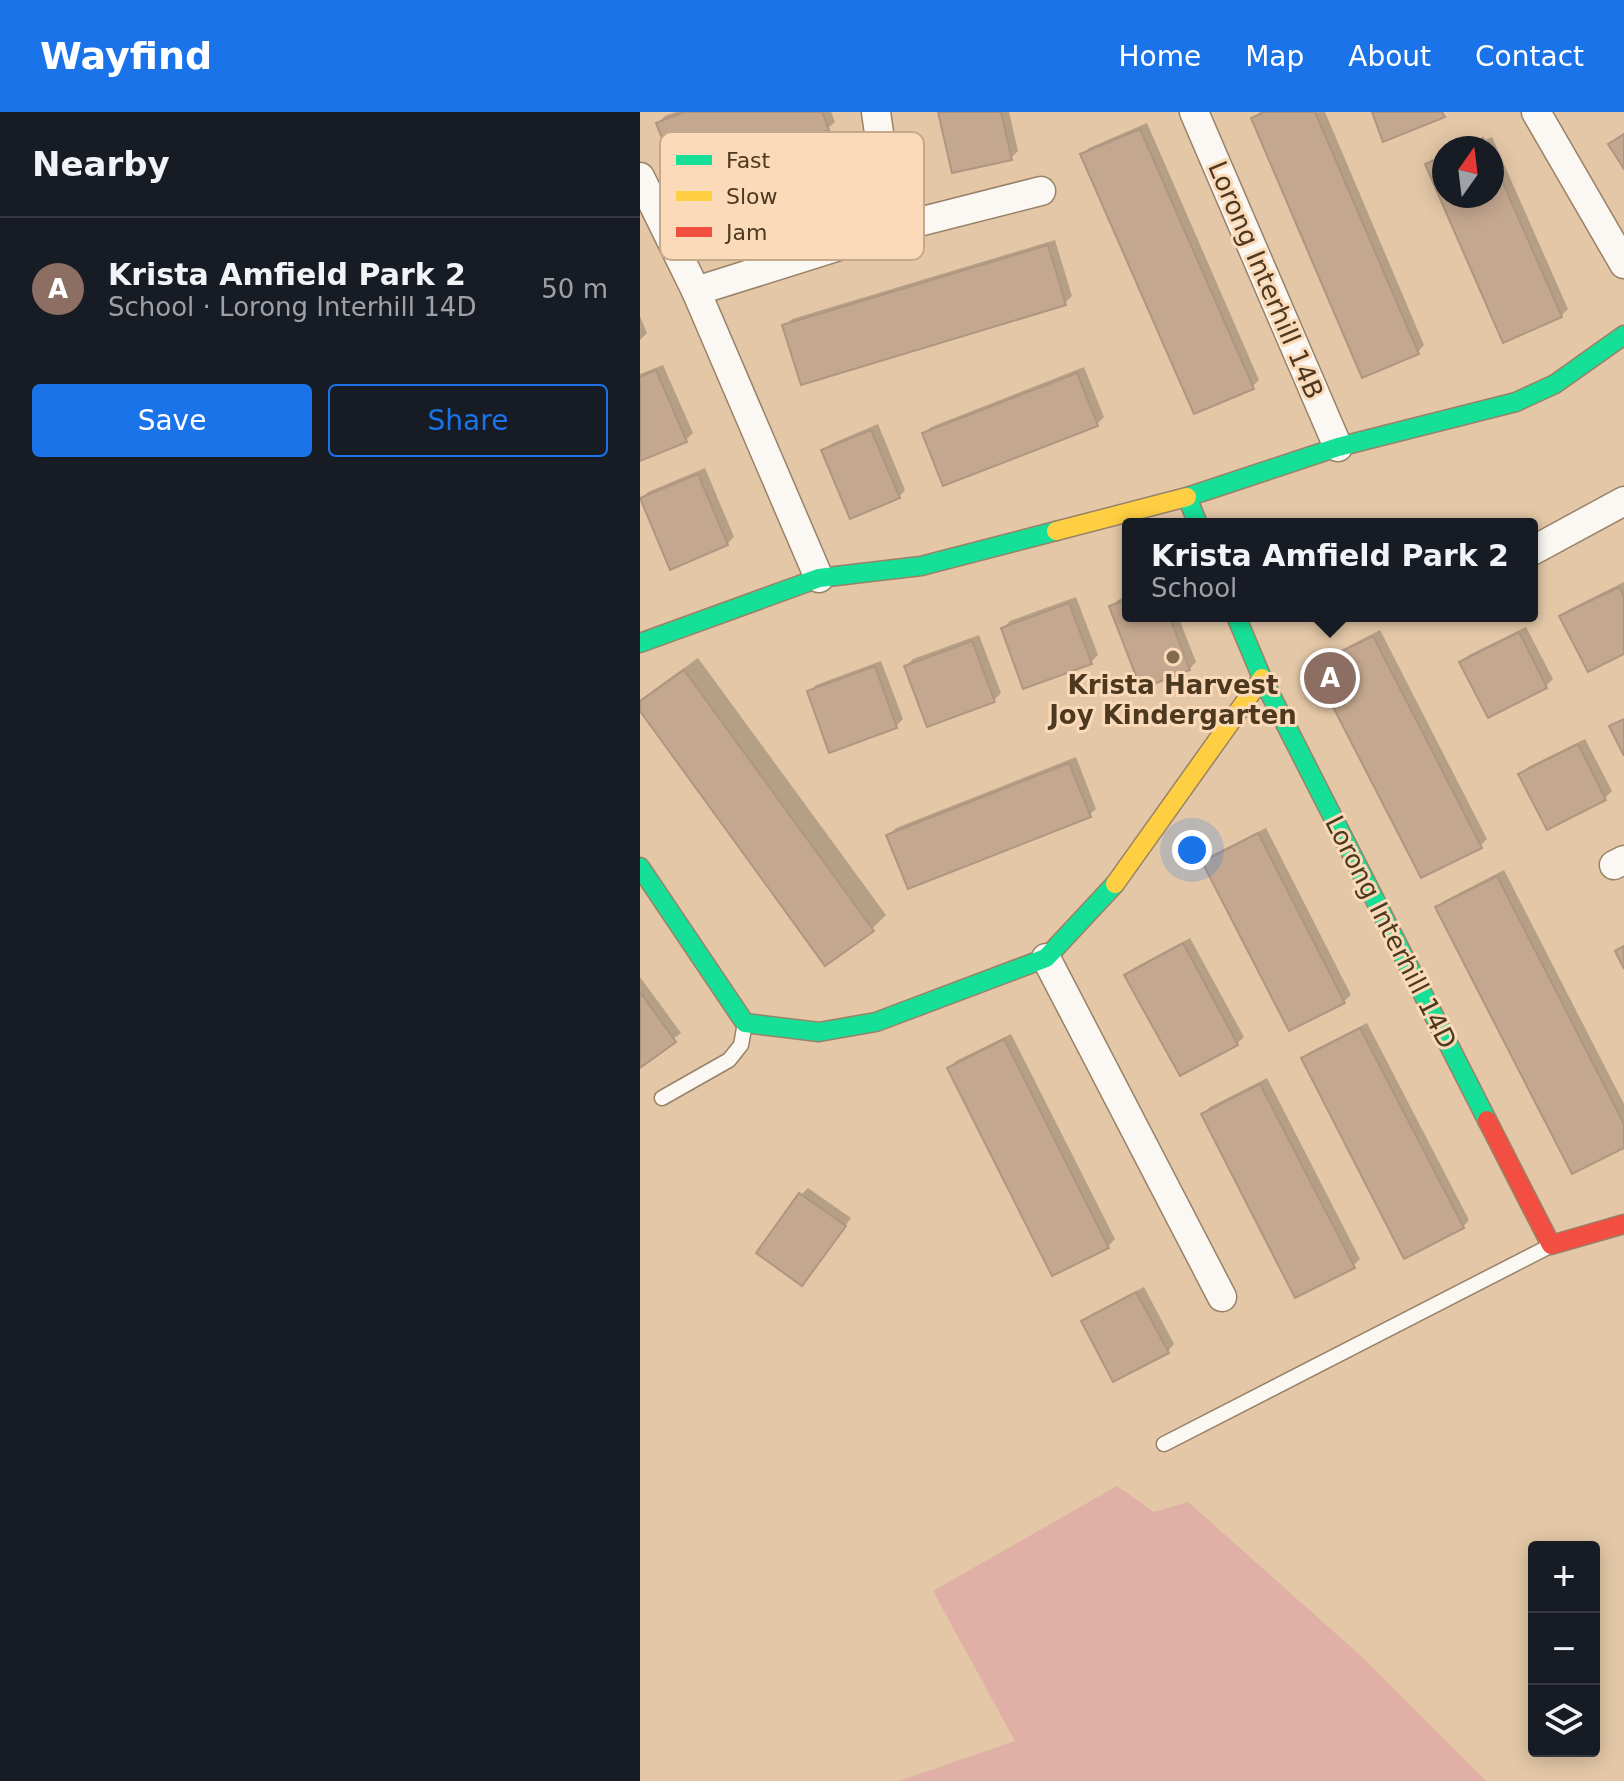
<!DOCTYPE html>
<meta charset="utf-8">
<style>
body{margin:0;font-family:"DejaVu Sans",sans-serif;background:#20242c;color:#f1f3f6}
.controls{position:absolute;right:24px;bottom:24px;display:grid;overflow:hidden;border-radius:8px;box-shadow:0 4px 20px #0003}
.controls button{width:72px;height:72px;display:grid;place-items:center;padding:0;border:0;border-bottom:2px solid #363941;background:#171b24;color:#f1f3f6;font:40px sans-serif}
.compass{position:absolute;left:792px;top:24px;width:72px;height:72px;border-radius:50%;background:#171b24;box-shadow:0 4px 20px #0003;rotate:14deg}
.you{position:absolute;left:552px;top:738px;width:28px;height:28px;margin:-20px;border:6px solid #fff;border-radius:50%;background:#1a73e8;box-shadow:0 0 0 12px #1a73e833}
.badge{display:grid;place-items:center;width:52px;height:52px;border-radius:50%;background:#1a73e8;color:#fff;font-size:26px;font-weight:700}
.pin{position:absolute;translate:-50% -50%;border:4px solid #fff;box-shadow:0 2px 8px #0006}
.popup{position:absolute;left:482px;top:406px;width:416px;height:104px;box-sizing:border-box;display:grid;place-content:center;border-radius:8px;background:#171b24;filter:drop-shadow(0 2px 6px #0005);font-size:26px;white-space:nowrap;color:#9ea1a6}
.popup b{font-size:30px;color:#f1f3f6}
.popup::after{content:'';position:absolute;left:50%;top:100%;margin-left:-16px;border:16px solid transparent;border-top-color:#171b24}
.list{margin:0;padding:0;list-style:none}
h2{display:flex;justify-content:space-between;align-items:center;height:104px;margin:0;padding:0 32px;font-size:34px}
h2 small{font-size:26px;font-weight:400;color:#9ea1a6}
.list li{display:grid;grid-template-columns:52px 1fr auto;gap:24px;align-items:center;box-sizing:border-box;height:144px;padding:0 32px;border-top:2px solid #363941}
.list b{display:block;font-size:30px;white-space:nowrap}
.list p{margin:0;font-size:26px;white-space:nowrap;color:#9ea1a6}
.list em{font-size:26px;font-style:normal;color:#9ea1a6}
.actions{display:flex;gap:16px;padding:24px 32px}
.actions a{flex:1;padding:18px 0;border:2px solid #1a73e8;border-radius:8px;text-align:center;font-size:28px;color:#1a73e8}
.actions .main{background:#1a73e8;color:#fff}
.icon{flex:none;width:44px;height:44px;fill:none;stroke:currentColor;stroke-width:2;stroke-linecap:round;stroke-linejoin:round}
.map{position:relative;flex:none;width:984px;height:1669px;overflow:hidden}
header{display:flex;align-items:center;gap:48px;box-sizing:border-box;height:112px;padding:0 40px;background:#1a73e8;color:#fff}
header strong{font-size:38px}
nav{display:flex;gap:44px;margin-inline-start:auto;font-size:28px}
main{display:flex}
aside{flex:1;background:#171b24}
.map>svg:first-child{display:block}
.green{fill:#e0afa6}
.shadow{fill:#0003}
.building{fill:#c4a78f;stroke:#af9681;stroke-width:2}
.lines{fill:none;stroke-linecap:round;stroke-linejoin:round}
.lane-casing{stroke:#988268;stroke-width:17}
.street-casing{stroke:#988268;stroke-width:31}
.fast-casing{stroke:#988268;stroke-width:21}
.slow-casing{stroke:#988268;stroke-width:21}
.jam-casing{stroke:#988268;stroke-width:21}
.lane{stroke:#fbf7f2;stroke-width:14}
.street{stroke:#fbf7f2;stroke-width:28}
.fast{stroke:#16e098;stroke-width:18}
.slow{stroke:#ffcf43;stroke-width:18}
.jam{stroke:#f24e42;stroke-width:18}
.poi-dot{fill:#826a4f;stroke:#fadab8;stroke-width:3}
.labels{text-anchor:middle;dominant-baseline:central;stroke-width:6;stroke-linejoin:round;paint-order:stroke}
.street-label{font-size:26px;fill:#4d3820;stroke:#fadab8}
.poi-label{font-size:26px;font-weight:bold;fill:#4d3820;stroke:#fadab8}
.key{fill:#fadab8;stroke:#c6a98a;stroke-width:2}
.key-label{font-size:22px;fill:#4d3820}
</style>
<header>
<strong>Wayfind</strong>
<nav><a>Home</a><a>Map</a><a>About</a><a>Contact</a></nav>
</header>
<main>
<aside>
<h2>Nearby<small></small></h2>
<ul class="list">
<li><span class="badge" style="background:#8d6e63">A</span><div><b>Krista Amfield Park 2</b><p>School · Lorong Interhill 14D</p></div><em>50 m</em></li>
</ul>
<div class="actions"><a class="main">Save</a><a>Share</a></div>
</aside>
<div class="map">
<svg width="984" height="1669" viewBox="0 0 984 1669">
<rect width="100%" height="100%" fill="#e3c7a7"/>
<path class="green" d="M477,1374L514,1400L548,1390L721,1544L846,1669H259L375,1629L293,1479Z"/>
<g class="shadow">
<path d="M36,0H191L195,10L188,16L18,11L25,4Z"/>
<path d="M300,0H369L378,39L371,46Z"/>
<path d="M620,0H685L784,233L778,240L614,6Z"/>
<path d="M507,11L619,268L612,275L443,43L449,36Z"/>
<path d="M852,25L928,197L921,204L864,228L787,53L792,47V51L804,46V84H852V36H826Z"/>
<path d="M415,128L432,184L425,191L145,214L152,207Z"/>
<path d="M0,204L7,221L0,228Z"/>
<path d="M23,253L53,321L46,328L0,347V262Z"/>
<path d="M444,255L464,305L457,312L284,322L291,315Z"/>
<path d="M238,312L265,378L259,385L184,339L191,332Z"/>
<path d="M65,356L94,425L87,432L1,387L8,380Z"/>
<path d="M984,470V540L922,505L928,498Z"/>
<path d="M488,484V504H538L556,550L549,557L471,495L478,488Z"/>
<path d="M436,485L458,543L451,550L363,516L370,509Z"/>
<path d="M886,515L913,567L906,574L849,603L822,550L829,543Z"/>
<path d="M740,518L847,727L840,734L675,555L682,548Z"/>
<path d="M339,523L361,581L354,588L266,554L273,547Z"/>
<path d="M58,546L246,803L232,817L0,596V590L12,579Z"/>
<path d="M241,549L263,607L256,614L169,580L176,573Z"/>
<path d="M945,627L972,679L965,686L881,662L888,655Z"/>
<path d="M436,645L456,697L449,703L249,723L256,716Z"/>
<path d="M626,716L711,883L704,889L565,750L572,743Z"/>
<path d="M864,758L984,992V1033L797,796L804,789Z"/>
<path d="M550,826L604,925L597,932L487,863L494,856Z"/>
<path d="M0,865L41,921L0,953Z"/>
<path d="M727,911L829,1108L823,1115L663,947L670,940Z"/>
<path d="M371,922L475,1127L468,1134L413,1162L309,956L316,949Z"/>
<path d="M627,966L720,1147L713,1154L563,1002L570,995Z"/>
<path d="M168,1076L211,1106L162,1171L161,1083Z"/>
<path d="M504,1175L534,1232L528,1239L443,1209L450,1203Z"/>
</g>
<g class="building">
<path d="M44,0H182L189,18L42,76L16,11Z"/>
<path d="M298,0H361L372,48L312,61Z"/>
<path d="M625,0H675L779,242L722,266L611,6Z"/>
<path d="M732,0H802L805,5L743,30Z"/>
<path d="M500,17L614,277L554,302L440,42Z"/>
<path d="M984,22V57L968,32Z"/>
<path d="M843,26L848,36H821Z"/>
<path d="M804,44V84H852V46L922,205L863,231L785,52Z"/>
<path d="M408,133L426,193L161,273L142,213Z"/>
<path d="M16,258L47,330L0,349V265Z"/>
<path d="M437,261L458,314L303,374L282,321Z"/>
<path d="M231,318L260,386L210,407L181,338Z"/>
<path d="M58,362L88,433L30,458L0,386Z"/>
<path d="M979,475L984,485V542L948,560L919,504Z"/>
<path d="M488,487V504H529L550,558L501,577L469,494Z"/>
<path d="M429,491L452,552L383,577L361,516Z"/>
<path d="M879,520L907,576L848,606L819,550Z"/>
<path d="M733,524L842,736L781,766L672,554Z"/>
<path d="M332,529L355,590L287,615L264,554Z"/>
<path d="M235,554L257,616L189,641L167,579Z"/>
<path d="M44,558L234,819L185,854L0,599V589Z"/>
<path d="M984,607V644L969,614Z"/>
<path d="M938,632L966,688L907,718L878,662Z"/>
<path d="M429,651L451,705L268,777L246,723Z"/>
<path d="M618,721L705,891L649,919L562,750Z"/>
<path d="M857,764L984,1012V1036L932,1062L795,795Z"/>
<path d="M543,831L598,933L540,964L484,863Z"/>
<path d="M984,834V857L975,839Z"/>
<path d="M0,880L36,930L0,956Z"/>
<path d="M720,916L824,1116L764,1147L661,946Z"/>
<path d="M364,927L469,1136L412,1164L307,956Z"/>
<path d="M620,972L715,1156L655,1186L561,1002Z"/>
<path d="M159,1081L206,1114L162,1174L116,1141Z"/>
<path d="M496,1180L529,1241L473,1270L441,1209Z"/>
</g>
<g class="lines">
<defs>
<g id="lane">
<path d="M22,986L89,948L101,933L105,911"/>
<path d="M524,1332L908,1135"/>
</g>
<g id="street">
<path d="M236,0L242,42L263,114"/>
<path d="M554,0L698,335"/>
<path d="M896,0L984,152"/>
<path d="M0,65L56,179L179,466"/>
<path d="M31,127L242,42"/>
<path d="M56,179L263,114L401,79"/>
<path d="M892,439L984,389"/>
<path d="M974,753L984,748"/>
<path d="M406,846L582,1185"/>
</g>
<g id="fast">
<path d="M558,412L547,385L698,335L876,290L915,272L984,223"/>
<path d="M596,504L622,566L847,1008"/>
<path d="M0,531L179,466L281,454L416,419"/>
<path d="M0,755L105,911L179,920L236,910L406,846L475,772"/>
</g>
<g id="slow">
<path d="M416,419L547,385"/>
<path d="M475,772L622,566"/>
</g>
<path id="jam" d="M847,1008L911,1133L984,1112"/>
</defs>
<use href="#lane" class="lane-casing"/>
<use href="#street" class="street-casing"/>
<use href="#fast" class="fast-casing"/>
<use href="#slow" class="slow-casing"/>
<use href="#jam" class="jam-casing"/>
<use href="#lane" class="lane"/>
<use href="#street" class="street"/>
<use href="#fast" class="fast"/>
<use href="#slow" class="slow"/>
<use href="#jam" class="jam"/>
</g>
<circle class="poi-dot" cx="533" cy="545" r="8"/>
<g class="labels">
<g class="street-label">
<text transform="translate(626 168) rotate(67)">Lorong Interhill 14B</text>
<text transform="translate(751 820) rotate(63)">Lorong Interhill 14D</text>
</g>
<g class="poi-label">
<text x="533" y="573">Krista Harvest<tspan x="533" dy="30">Joy Kindergarten</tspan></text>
</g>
</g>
<rect x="20" y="20" width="264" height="128" rx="12" class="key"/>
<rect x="36" y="43" width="36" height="10" fill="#16e098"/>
<rect x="36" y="79" width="36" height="10" fill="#ffcf43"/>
<rect x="36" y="115" width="36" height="10" fill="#f24e42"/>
<g class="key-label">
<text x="86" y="56">Fast</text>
<text x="86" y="92">Slow</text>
<text x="86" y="128">Jam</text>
</g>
</svg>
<div class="controls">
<button>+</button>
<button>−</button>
<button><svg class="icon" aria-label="layers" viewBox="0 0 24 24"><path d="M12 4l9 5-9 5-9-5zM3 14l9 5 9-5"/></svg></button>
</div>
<svg class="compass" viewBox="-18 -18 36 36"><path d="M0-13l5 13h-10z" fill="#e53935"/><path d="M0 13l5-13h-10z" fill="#9ea1a6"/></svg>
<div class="you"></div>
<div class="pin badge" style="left:690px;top:566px;background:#8d6e63">A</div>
<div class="popup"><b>Krista Amfield Park 2</b>School</div>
</div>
</main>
